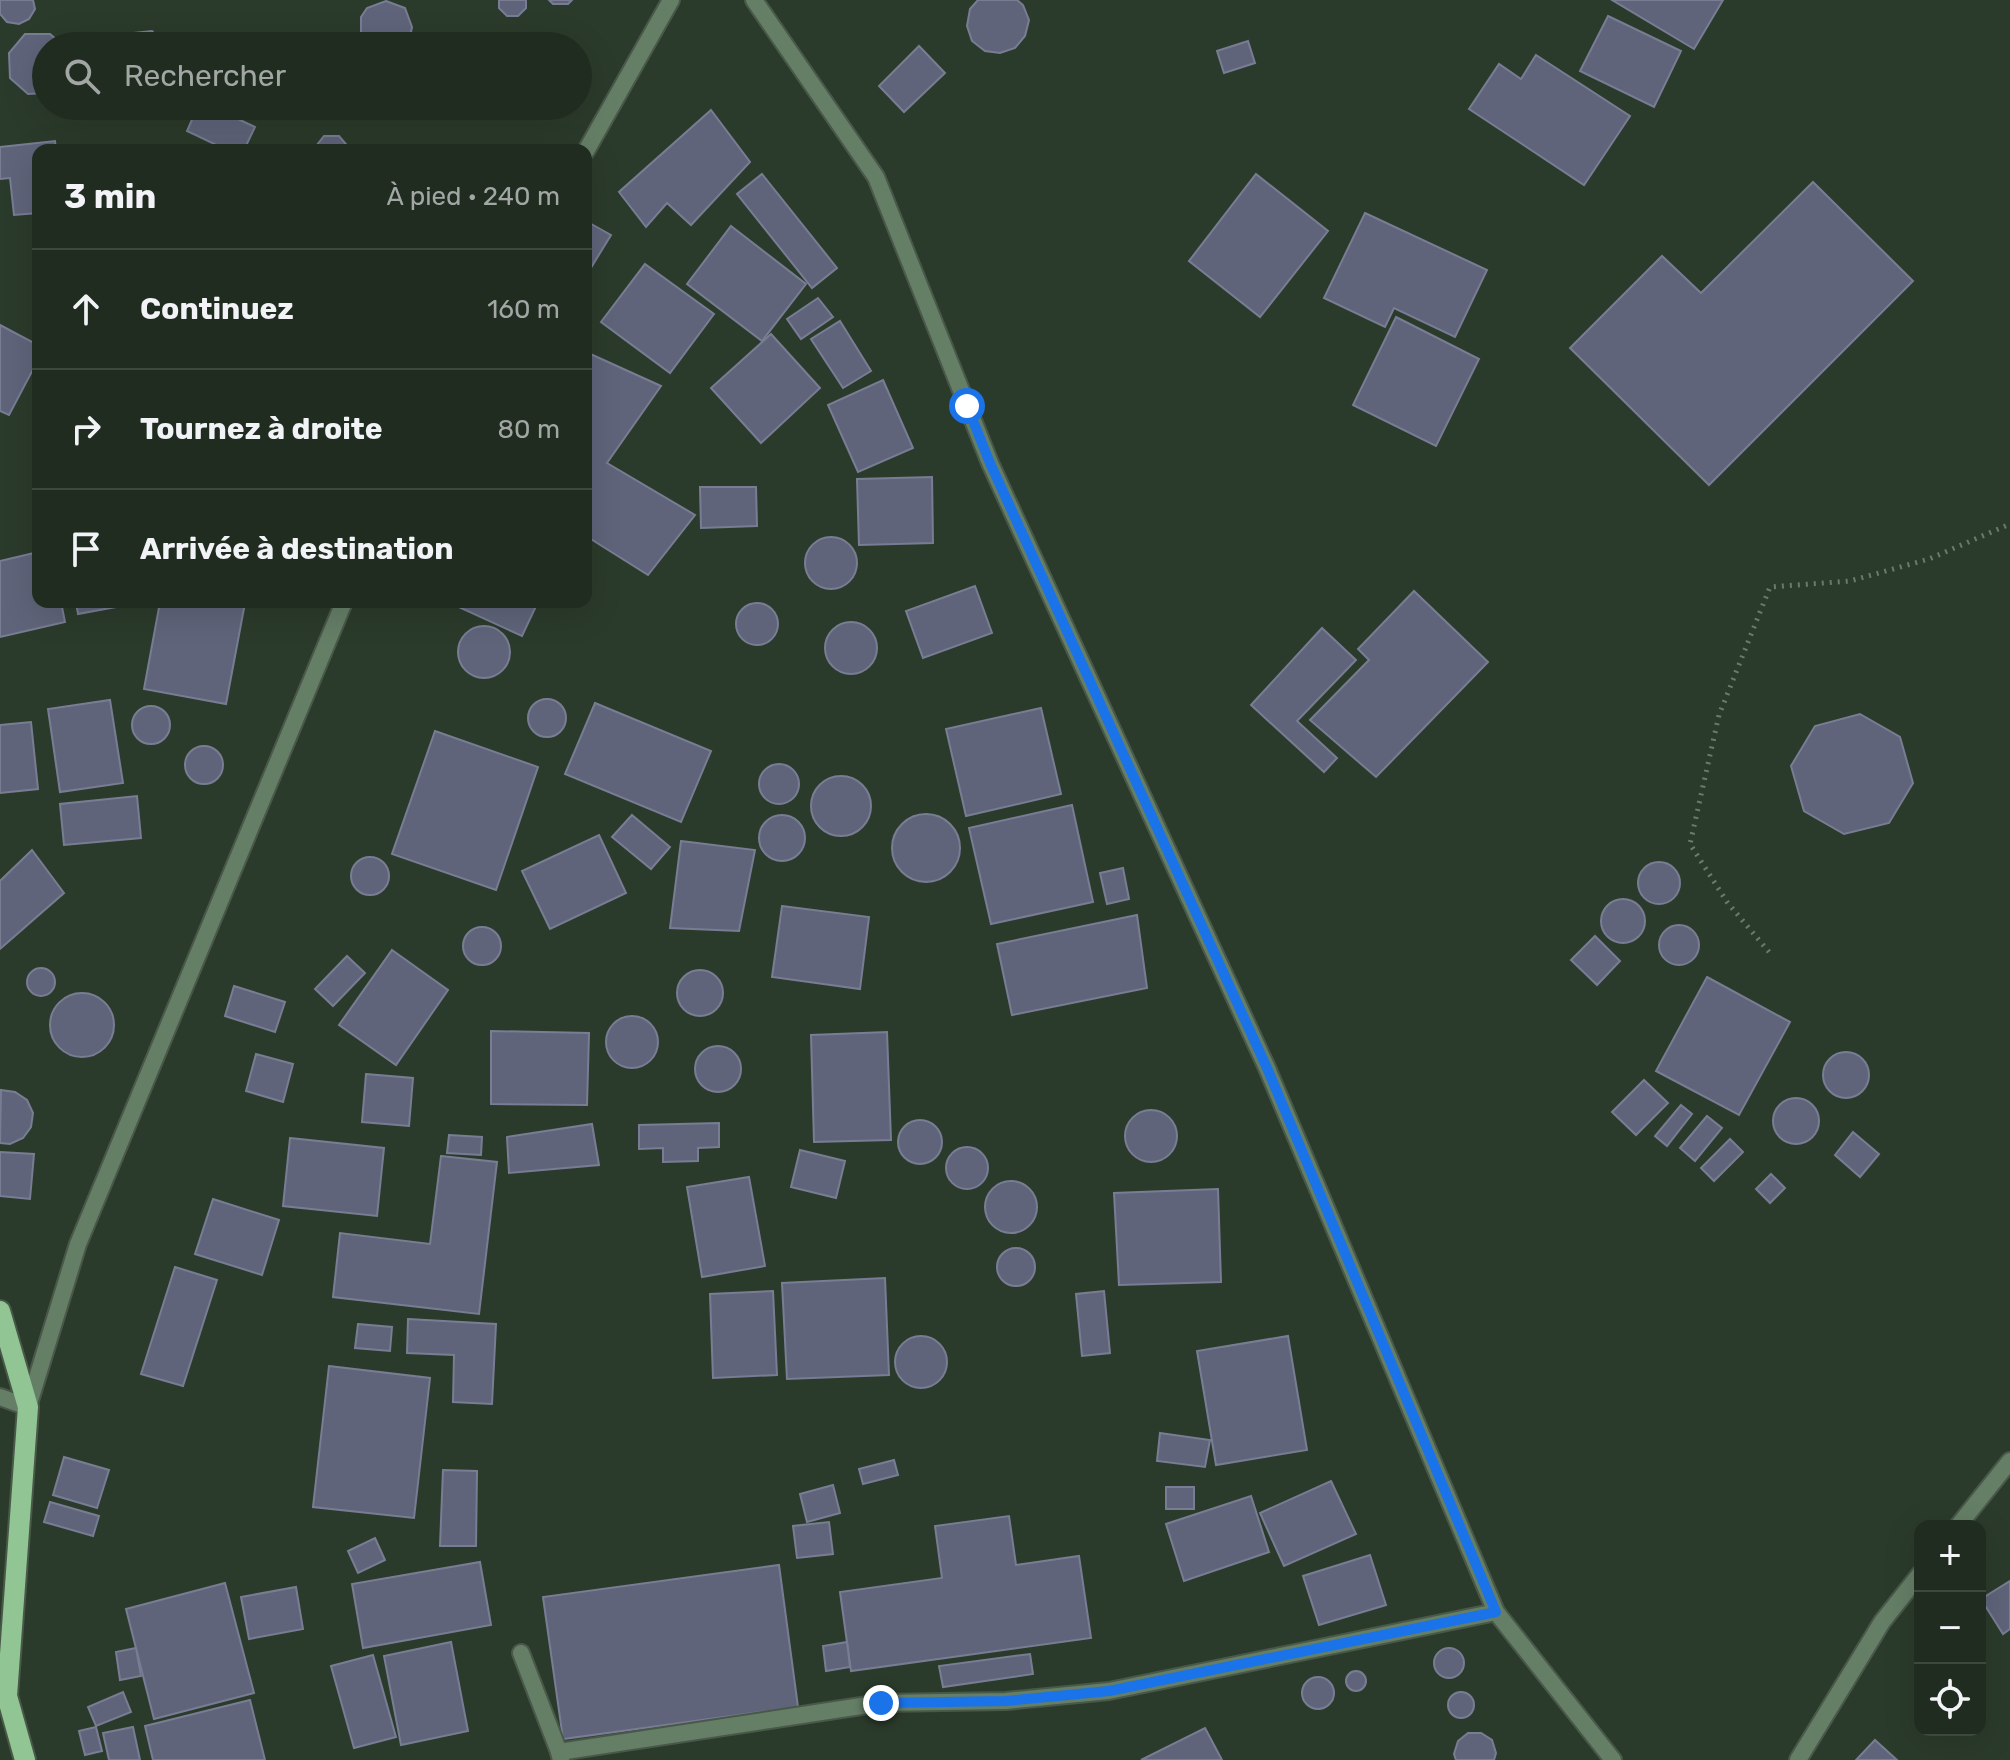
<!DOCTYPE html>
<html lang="fr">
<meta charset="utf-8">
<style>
body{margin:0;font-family:Rubik,sans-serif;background:#283429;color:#f1f3f6}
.controls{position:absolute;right:24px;bottom:24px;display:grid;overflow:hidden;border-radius:16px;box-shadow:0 8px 32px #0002}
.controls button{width:72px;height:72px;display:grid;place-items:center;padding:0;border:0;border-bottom:2px solid #3d483e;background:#202c20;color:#f1f3f6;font:40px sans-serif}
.stop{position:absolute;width:24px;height:24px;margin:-18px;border:6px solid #1a73e8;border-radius:50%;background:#fff}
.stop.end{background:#1a73e8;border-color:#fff;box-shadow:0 2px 8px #0008}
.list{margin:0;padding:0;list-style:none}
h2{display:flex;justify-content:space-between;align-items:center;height:104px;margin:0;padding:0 32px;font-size:34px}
h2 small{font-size:26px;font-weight:400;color:#a2a7a5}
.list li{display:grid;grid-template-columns:52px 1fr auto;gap:24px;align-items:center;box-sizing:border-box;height:120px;padding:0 32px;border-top:2px solid #3d483e}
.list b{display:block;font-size:30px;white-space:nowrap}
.list em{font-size:26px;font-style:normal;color:#a2a7a5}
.icon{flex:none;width:44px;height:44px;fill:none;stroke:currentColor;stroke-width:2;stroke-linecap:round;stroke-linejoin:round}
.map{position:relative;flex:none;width:2010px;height:1760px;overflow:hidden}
.search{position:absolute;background:#202c20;box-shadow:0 8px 32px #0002;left:32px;top:32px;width:560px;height:88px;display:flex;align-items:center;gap:20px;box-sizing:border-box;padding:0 28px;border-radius:44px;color:#a2a7a5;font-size:30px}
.panel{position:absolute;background:#202c20;box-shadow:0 8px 32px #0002;left:32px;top:144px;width:560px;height:464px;border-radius:16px}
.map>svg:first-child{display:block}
.building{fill:#5f647a;stroke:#787d94;stroke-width:2}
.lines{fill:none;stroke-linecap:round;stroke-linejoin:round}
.service-casing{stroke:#495849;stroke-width:20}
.minor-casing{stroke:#495849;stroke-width:20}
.primary-casing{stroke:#495849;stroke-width:24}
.path{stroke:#6c7a6c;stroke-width:5;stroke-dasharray:2 6;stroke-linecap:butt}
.service{stroke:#657e66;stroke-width:16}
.minor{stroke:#657e66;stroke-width:16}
.primary{stroke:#92c594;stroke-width:20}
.route{stroke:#1a73e8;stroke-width:10}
</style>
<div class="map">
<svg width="2010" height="1760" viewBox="0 0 2010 1760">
<rect width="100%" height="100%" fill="#2b3b2b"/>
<g class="building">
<path d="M0,0H33L35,9L29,19L19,24L7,22L0,14Z"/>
<path d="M499,0H526V8L518,16H507L499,8Z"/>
<path d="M549,0H572L568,4H553Z"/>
<path d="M978,0H1017L1023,5L1029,20L1025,36L1015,48L1000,53L985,51L972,41L967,26L970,9Z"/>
<path d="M1612,0H1723L1694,49Z"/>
<path d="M386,1L405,8L412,27L410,37L404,46H367L361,36V17L367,8Z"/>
<path d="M1608,16L1681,51L1654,107L1580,71Z"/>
<path d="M152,31L165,46H124L134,33Z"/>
<path d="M25,34H50L64,46H46V93L28,94L10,78L9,53Z"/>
<path d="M1248,41L1255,63L1224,73L1217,51Z"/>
<path d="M919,46L945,73L904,112L879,86Z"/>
<path d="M1536,55L1630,116L1584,185L1469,109L1499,64L1521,79Z"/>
<path d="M198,106H210L255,127L244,150H227L187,131Z"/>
<path d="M312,106L301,117H286L274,107Z"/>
<path d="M711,110L750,162L691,225L667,203L646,227L619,192Z"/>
<path d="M324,136H339L351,150H313Z"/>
<path d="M55,141L56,150H38V213L14,215L10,178L0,179V147Z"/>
<path d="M762,174L837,268L812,288L737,194Z"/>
<path d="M1256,174L1328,231L1260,317L1189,261Z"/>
<path d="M1813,182L1913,281L1709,485L1570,348L1662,256L1701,293Z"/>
<path d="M1365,213L1487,270L1455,337L1394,308L1385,327L1324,298Z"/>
<path d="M586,221L611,235L586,276Z"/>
<path d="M731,226L806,284L762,341L687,284Z"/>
<path d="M645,264L714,314L670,373L601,322Z"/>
<path d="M818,298L833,317L801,339L787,319Z"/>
<path d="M1396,317L1479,359L1436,446L1353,405Z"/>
<path d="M840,321L871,371L843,388L811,339Z"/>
<path d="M0,325L38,345V360L9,415L0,411Z"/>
<path d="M771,334L820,388L761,443L711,388Z"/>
<path d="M586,352L661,386L607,463L695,515L648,575L586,536Z"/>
<path d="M883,380L913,448L858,472L828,405Z"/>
<path d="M932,477L933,543L859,545L857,479Z"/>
<path d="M700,487H756L757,526L701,528Z"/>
<circle cx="831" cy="563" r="26"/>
<path d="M38,552V602H61L65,622L0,637V561Z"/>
<path d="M975,586L992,633L923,658L906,611Z"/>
<path d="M1414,591L1488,662L1376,777L1310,720L1369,660L1358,649Z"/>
<path d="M76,602H143L78,614Z"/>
<path d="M160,602L245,603L226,704L144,689Z"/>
<path d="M448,602H538L522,636Z"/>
<circle cx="757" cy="624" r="21"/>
<circle cx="851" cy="648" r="26"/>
<circle cx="484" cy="652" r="26"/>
<path d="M1322,628L1356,660L1297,721L1337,758L1324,772L1251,705Z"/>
<circle cx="547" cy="718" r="19"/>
<path d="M110,700L123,783L60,792L48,709Z"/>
<path d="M595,703L711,751L681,822L565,774Z"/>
<circle cx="151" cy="725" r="19"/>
<path d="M1041,708L1061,794L966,816L946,729Z"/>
<path d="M1860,714L1900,737L1913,783L1889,823L1844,834L1804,811L1791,766L1815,726Z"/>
<path d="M31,722L38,789L0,793V725Z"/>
<path d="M435,731L538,767L496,890L392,854Z"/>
<circle cx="204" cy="765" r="19"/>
<circle cx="779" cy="784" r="20"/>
<circle cx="841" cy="806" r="30"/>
<path d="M137,796L141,838L64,845L60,804Z"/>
<path d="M1072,805L1093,902L991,924L969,828Z"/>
<circle cx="926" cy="848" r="34"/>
<circle cx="782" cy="838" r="23"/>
<path d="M632,815L670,847L651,869L612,837Z"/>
<path d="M599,835L626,893L550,929L522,871Z"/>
<path d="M681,841L755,850L739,931L670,928Z"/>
<path d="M32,850L64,893L0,949V881Z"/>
<circle cx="370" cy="876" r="19"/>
<circle cx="1659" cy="883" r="21"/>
<path d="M1123,868L1129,899L1107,904L1100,873Z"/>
<circle cx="1623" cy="921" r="22"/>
<path d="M782,906L869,917L860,989L772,977Z"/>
<path d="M1137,915L1147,988L1012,1015L997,944Z"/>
<circle cx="1679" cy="945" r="20"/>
<circle cx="482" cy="946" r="19"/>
<path d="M1595,936L1620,961L1597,985L1571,960Z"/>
<path d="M392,950L448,990L396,1065L339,1025Z"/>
<path d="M347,956L365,973L333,1006L315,989Z"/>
<circle cx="41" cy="982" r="14"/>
<circle cx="700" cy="993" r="23"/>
<path d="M1707,977L1790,1022L1739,1115L1656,1071Z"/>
<path d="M234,986L285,1002L275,1032L225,1016Z"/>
<circle cx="82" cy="1025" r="32"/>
<circle cx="632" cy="1042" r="26"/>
<path d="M491,1031L589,1033L587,1105L491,1104Z"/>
<path d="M887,1032L891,1140L814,1142L811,1035Z"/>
<circle cx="718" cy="1069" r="23"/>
<circle cx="1846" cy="1075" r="23"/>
<path d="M256,1054L293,1064L283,1102L246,1091Z"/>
<path d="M366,1074L413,1078L409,1126L362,1122Z"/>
<path d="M1644,1080L1668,1103L1636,1135L1612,1112Z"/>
<path d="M1,1090L15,1092L27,1100L33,1113L31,1127L23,1138L10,1144L0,1143Z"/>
<circle cx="1796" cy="1121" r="23"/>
<path d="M1681,1105L1692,1114L1667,1146L1655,1136Z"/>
<circle cx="1151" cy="1136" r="26"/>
<path d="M1707,1116L1722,1128L1695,1161L1680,1148Z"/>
<circle cx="920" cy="1142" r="22"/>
<path d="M719,1123V1147L698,1148V1161L663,1162V1148L639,1149V1125Z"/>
<path d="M592,1124L599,1165L509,1173L507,1137Z"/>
<path d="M1853,1132L1879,1154L1860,1177L1835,1155Z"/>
<path d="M449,1135L482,1137L481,1155L447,1153Z"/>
<path d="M290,1138L384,1148L377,1216L283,1206Z"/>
<path d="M1730,1139L1743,1152L1714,1181L1701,1168Z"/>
<circle cx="967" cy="1168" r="21"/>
<path d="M800,1150L845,1161L836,1198L791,1187Z"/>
<path d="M0,1152L34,1154L30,1199L0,1196Z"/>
<path d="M441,1156L497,1162L479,1314L333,1297L340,1233L430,1244Z"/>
<path d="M1771,1174L1785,1188L1770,1203L1756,1189Z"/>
<path d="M749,1177L765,1266L702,1277L687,1187Z"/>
<circle cx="1011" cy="1207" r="26"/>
<path d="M1218,1189L1221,1282L1119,1285L1114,1193Z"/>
<path d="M213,1199L279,1220L262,1275L195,1254Z"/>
<circle cx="1016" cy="1267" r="19"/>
<path d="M175,1267L217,1280L183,1386L141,1374Z"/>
<path d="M885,1278L889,1375L787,1379L782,1283Z"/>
<path d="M773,1291L777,1375L713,1378L710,1294Z"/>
<path d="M1104,1291L1110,1353L1082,1356L1076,1294Z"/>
<path d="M408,1319L496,1324L492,1404L453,1402L454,1355L407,1353Z"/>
<path d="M358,1324L392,1327L390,1351L355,1348Z"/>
<path d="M1288,1336L1307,1450L1216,1465L1197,1351Z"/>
<circle cx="921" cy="1362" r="26"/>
<path d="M329,1366L430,1378L414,1518L313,1507Z"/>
<path d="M1160,1433L1210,1440L1205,1467L1157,1461Z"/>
<path d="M64,1457L109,1470L97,1508L53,1495Z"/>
<path d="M894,1460L898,1475L863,1484L859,1469Z"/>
<path d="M443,1470L477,1471L476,1546H440Z"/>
<path d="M1331,1481L1356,1534L1284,1566L1260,1513Z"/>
<path d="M833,1485L840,1513L807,1522L800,1494Z"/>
<rect x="1166" y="1487" width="28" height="22"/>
<path d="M1251,1496L1269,1552L1184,1581L1166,1524Z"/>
<path d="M50,1502L99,1516L93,1536L44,1522Z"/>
<path d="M1009,1516L1016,1565L1079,1556L1091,1638L851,1671L840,1592L942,1578L935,1526Z"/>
<path d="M829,1522L833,1554L797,1558L793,1526Z"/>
<path d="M375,1538L385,1560L358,1573L348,1551Z"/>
<path d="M1370,1555L1386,1605L1319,1625L1303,1576Z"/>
<path d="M480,1562L491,1625L363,1648L352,1584Z"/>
<path d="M779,1565L798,1707L563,1739L543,1597Z"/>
<path d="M2010,1581V1629L2003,1634L1981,1599Z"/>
<path d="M225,1583L254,1693L154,1719L126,1609Z"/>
<path d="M296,1587L303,1629L249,1639L241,1597Z"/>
<path d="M451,1642L468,1731L401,1745L384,1656Z"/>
<path d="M847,1642L850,1667L826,1671L823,1646Z"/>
<circle cx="1449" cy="1663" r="15"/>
<path d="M136,1648L141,1676L120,1680L116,1652Z"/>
<path d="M1030,1654L1033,1674L943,1687L939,1666Z"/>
<path d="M373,1655L396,1737L354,1748L331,1666Z"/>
<circle cx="1356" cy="1681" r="10"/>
<circle cx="1318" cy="1693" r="16"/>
<circle cx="1461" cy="1705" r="13"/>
<path d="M123,1692L131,1712L96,1726L88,1707Z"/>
<path d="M250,1700L265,1760H153L145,1726Z"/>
<path d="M96,1727L102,1751L85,1755L79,1731Z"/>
<path d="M133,1727L140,1760H109L103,1733Z"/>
<path d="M1205,1728L1222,1760H1141Z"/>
<path d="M1468,1733H1481L1492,1740L1496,1753L1494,1760H1456L1454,1754L1458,1741Z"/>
<path d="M1875,1740L1897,1760H1856Z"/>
</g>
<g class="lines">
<defs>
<g id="service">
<path d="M521,1653L559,1752"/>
<path d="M561,1760L559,1752L881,1703L1006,1701L1109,1691L1496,1612"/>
</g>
<g id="minor">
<path d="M754,0L876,177L990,463L1267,1068L1496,1612L1613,1760"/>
<path d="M586,151L671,0"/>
<path d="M0,1397L28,1407L78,1244L344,602"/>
<path d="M1958,1526L2010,1461"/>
<path d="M1798,1760L1882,1622L1920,1574"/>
</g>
<path id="primary" d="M0,1311L28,1407L7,1696L25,1760"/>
</defs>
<use href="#service" class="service-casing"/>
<use href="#minor" class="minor-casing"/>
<use href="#primary" class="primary-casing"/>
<path class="path" d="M1769,952L1727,902L1690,844L1719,715L1770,587L1850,581L1929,559L2010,524"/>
<use href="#service" class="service"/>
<use href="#minor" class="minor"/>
<use href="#primary" class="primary"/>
</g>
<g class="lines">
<path class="route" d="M881,1703L1006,1701L1109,1691L1496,1612L1267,1068L990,463L967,406"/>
</g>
</svg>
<div class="controls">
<button>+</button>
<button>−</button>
<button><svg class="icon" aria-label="locate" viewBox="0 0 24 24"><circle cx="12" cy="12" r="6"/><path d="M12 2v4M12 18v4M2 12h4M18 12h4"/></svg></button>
</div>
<div class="stop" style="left:967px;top:406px"></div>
<div class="stop end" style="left:881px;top:1703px"></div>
<div class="search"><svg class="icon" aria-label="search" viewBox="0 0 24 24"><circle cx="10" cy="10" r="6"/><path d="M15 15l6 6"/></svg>Rechercher</div>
<section class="panel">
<h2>3 min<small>À pied · 240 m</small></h2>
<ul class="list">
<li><svg class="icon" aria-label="ahead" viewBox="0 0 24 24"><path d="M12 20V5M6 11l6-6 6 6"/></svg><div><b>Continuez</b></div><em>160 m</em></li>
<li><svg class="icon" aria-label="right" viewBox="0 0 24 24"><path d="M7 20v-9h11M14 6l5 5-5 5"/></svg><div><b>Tournez à droite</b></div><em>80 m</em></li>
<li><svg class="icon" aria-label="arrive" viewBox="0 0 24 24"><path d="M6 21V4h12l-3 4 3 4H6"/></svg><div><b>Arrivée à destination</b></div></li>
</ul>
</section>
</div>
